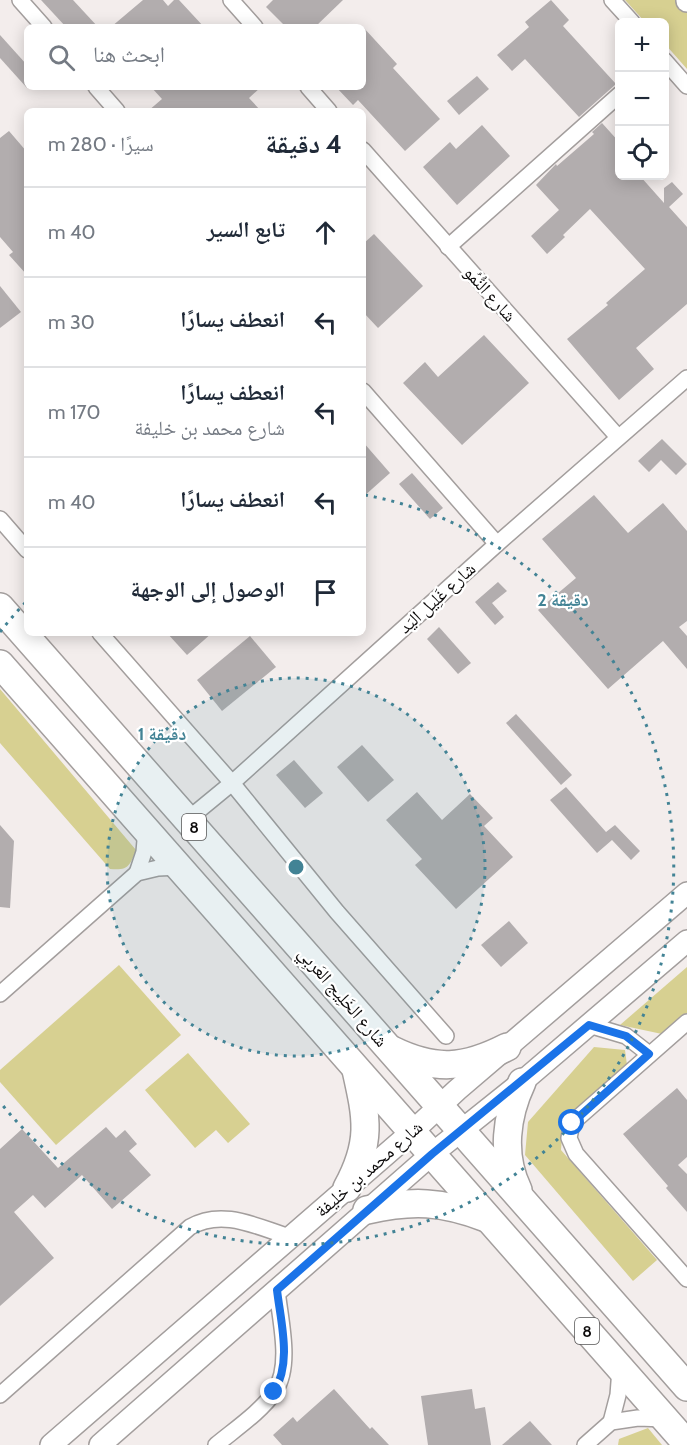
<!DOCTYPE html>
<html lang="ar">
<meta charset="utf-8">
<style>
body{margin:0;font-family:Cabin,"Noto Naskh Arabic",sans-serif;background:#f6f6f7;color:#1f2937;direction:rtl}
.controls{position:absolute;right:18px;top:18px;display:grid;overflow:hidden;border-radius:9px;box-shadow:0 3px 15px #0003}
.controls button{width:54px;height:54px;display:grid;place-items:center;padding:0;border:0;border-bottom:2px solid #e0e1e3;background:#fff;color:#1f2937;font:30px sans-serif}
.stop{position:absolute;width:18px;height:18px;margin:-14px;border:4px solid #1a73e8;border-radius:50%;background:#fff}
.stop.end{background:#1a73e8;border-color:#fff;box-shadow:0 2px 6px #0008}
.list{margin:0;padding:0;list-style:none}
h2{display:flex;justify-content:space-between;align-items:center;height:78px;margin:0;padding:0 24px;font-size:26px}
h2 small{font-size:20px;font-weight:400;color:#747a83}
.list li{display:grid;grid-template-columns:39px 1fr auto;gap:18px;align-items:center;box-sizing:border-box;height:90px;padding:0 24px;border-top:2px solid #e0e1e3}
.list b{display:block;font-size:22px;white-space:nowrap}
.list p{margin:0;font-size:20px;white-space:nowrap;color:#747a83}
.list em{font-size:20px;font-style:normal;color:#747a83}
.icon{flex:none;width:33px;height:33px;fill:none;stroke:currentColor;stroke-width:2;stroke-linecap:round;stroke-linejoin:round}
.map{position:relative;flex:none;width:687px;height:1445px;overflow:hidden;direction:ltr}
.search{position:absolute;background:#fff;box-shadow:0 3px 15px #0003;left:24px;top:24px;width:342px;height:66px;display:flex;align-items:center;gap:15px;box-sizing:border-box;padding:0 21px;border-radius:9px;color:#747a83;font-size:22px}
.panel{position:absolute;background:#fff;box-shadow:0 3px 15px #0003;left:24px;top:108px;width:342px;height:528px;border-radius:9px;direction:rtl}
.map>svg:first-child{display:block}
.green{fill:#d7d091}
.building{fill:#b2adae}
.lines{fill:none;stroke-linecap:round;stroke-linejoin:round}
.street-casing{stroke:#a39e9d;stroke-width:18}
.secondary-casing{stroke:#a39e9d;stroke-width:24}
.highway-casing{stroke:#a39e9d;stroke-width:30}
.street{stroke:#fff;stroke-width:15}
.secondary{stroke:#fff;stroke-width:21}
.highway{stroke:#fff;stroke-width:27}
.route{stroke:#1a73e8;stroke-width:8}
.ring{fill:none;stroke:#428395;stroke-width:3;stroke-dasharray:3 6}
.labels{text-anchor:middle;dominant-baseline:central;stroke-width:4.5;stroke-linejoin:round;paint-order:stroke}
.shield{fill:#fff;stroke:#565555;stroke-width:1.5}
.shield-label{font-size:16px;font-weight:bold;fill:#0e0c0c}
.street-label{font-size:18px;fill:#0e0c0c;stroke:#fff}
.centre{fill:#428395;stroke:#fff;stroke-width:3}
.ring-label{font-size:18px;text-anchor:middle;font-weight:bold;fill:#428395;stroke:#fff;stroke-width:4.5;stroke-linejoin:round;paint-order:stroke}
</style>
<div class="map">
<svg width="687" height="1445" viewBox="0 0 687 1445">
<rect width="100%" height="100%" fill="#f3edec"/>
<g class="green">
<path d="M625,0H677L687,11V69L665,44L664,22H645Z"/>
<path d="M0,689L136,850C130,865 129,871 110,869L0,743Z"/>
<path d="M119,965L181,1035L56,1145L0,1082V1070Z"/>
<path d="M687,967V1013L662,1034L620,1025Z"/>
<path d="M594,1047L625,1050L627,1065L563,1125L561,1150L657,1260L633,1281L525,1155L528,1122Z"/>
<path d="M188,1053L250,1124L228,1143L216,1130L195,1148L145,1090Z"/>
<path d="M648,1428L662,1445H618L619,1439Z"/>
</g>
<g class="building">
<path d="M41,0H73L98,27H66Z"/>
<path d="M143,0H163L168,6L174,0H179L204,27H111Z"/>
<path d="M273,0H343L315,27H286L266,7Z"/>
<path d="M551,0L569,20L563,26L616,84L579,117L525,59L512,71L497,55L529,27L525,22Z"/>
<path d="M363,27L397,64L393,68L440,119L405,151L358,100L353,105L336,87H363Z"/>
<path d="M0,35L27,65V88L0,58Z"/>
<path d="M477,76L489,89L459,115L447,101Z"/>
<path d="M151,87H261L249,98L261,111H148L162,99Z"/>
<path d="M602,123L620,143V176H640L664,203V188L672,182L683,194L669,207L687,227V304L636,348L654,369L619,400L567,339L608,305L606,303L645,269L590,209L563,235L565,237L547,254L531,236L559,210L536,185L556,164L557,166L594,134L592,132Z"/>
<path d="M482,125L510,156L457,205L423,167L450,142L456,149Z"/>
<path d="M9,131L27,152V275L9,255L13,252L0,237V138Z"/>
<path d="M374,234L423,286L378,328L363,312V244Z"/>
<path d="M0,286L21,312L0,328Z"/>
<path d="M484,335L529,383L462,445L403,383L425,362L438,377Z"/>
<path d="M662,439L687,464L676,475L661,460L649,472L638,461Z"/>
<path d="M363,442L390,473L363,497Z"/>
<path d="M412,473L443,508L430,519L399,484Z"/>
<path d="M594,495L628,533L663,503L687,531V621L679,627L687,636V669L663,641L608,689L538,610L576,578L542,539Z"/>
<path d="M498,582L507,591L492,603L504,617L495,625L475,602Z"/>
<path d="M439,627L471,663L458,674L427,639Z"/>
<path d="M167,633H212L187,655Z"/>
<path d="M250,636L276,667L222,711L197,680Z"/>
<path d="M516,714L572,775L561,785L506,723Z"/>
<path d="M362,745L394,780L368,802L337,767Z"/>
<path d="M294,760L323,793L305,808L276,775Z"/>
<path d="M566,787L606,832L615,825L640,851L631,860L612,840L597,853L550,800Z"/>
<path d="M417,792L442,820L470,794L493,818L484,826L513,857L456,909L415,865L422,859L386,820Z"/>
<path d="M0,825L14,841L10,908L0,907Z"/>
<path d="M509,921L528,943L501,967L481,945Z"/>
<path d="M677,1088L687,1100V1157L678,1165L687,1174V1212L666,1188L668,1186L623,1134Z"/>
<path d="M106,1127L116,1138L125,1130L137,1144L129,1151L151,1175L112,1209L82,1175L45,1208L33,1195L14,1212L54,1258L0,1306V1149L22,1129L58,1168Z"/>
<path d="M334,1389L370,1429L372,1427L389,1445H282L273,1435L293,1417L297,1422Z"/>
<path d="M472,1389L475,1409L485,1407L491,1445H428L421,1396Z"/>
<path d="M530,1421L552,1445H502Z"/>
</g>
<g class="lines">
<defs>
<g id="street">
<path d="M20,0L44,27"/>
<path d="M231,0L255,27"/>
<path d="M612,0L632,22"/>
<path d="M664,60L687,86"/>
<path d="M96,87L117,111"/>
<path d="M308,87L329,111"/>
<path d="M363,150L618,437"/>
<path d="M448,247L620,94"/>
<path d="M363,391L497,544"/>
<path d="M0,519L27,550"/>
<path d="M100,633L232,783L337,912L446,1036"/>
<path d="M187,820L232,783L497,544L687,378"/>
<path d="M137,873L144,852L146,829"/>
<path d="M0,994L137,873L158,868L180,867"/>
<path d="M687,1022L572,1123L569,1138L576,1154L687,1279"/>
<path d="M589,1025L626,1036L649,1054"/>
<path d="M0,1395L190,1227C223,1208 257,1227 290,1237"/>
<path d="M611,1422L618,1395L620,1369"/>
<path d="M216,1445C234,1430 262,1411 275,1391C292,1365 280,1320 277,1290"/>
<path d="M585,1445L611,1422L638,1418L665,1419"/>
</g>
<g id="secondary">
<path d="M687,0V1"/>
<path d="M51,1445L413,1131L457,1090L687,893"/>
<path d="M100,1445L432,1154L522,1082L687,941"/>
</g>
<g id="highway">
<path d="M0,607L687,1387"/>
<path d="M0,664L687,1444"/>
<path d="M392,1050C435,1071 464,1069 507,1047"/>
<path d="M347,1188C372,1142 367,1119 356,1070"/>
<path d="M518,1190C501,1155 506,1116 522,1082"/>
<path d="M367,1210C412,1200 442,1201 486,1218"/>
</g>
</defs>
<use href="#street" class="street-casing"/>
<use href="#secondary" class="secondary-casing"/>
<use href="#highway" class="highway-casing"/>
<use href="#street" class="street"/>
<use href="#secondary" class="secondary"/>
<use href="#highway" class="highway"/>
</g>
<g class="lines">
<path class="route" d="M274,1392C292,1362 281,1324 277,1290L432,1154L589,1025L626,1036L649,1054L572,1123"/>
</g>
<circle cx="296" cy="867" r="189" fill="#428395" fill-opacity=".12"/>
<g class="ring">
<circle cx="296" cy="867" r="189"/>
<path d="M0 632A378 378 0 0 1 26 602M365 495A378 378 0 1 1 0 1102"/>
</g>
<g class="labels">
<g class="shield">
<rect x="182" y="814" width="24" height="26" rx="4.5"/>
<rect x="575" y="1318" width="24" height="26" rx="4.5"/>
</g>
<g class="shield-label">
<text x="194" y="827">8</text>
<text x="587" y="1331">8</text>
</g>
<g class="street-label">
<text transform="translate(490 294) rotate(48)">شارع النُّمُو</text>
<text transform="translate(437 598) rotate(-42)">شارع غَلِيل اليَد</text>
<text transform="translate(343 997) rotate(49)">شارع الخَلِيج العَربِي</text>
<text transform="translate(369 1169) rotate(-41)">شارع محمد بن خليفة</text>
</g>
</g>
<circle cx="296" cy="867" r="9" class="centre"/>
<g class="ring-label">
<text x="563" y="606">2 دقيقة</text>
<text x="162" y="740">1 دقيقة</text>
</g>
</svg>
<div class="controls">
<button>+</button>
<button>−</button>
<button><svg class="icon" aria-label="locate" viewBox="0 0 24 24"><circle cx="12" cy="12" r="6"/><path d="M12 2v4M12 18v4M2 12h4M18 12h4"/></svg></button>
</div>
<div class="stop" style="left:572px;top:1123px"></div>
<div class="stop end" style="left:274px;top:1392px"></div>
<div class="search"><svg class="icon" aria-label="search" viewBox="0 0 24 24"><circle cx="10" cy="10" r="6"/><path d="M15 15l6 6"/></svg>ابحث هنا</div>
<section class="panel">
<h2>4 دقيقة<small>سيرًا · 280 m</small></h2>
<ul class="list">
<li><svg class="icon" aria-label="ahead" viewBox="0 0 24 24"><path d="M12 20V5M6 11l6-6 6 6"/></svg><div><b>تابع السير</b></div><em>40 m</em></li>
<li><svg class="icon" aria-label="left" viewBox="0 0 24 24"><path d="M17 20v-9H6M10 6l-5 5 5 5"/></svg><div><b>انعطف يسارًا</b></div><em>30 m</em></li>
<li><svg class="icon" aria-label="left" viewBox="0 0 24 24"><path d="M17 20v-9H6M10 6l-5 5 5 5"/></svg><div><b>انعطف يسارًا</b><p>شارع محمد بن خليفة</p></div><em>170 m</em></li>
<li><svg class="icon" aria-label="left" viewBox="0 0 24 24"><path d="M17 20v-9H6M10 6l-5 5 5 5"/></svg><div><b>انعطف يسارًا</b></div><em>40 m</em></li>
<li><svg class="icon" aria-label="arrive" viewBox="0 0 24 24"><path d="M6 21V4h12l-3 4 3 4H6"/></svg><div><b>الوصول إلى الوجهة</b></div></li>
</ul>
</section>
</div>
